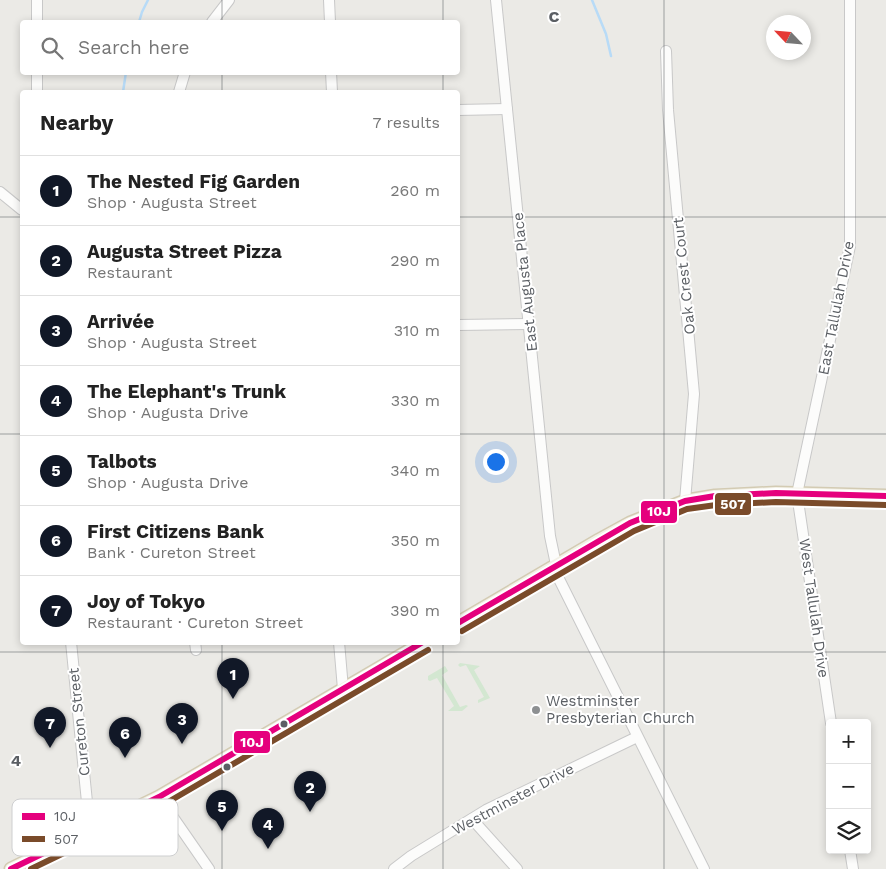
<!DOCTYPE html>
<meta charset="utf-8">
<style>
body{margin:0;font-family:"Work Sans",sans-serif;background:#f2f2f2;color:#222}
.controls{position:absolute;right:15px;bottom:15px;display:grid;overflow:hidden;border-radius:5px;box-shadow:0 2px 8px #0003}
.controls button{width:45px;height:45px;display:grid;place-items:center;padding:0;border:0;border-bottom:1px solid #e0e0e0;background:#fff;color:#222;font:25px sans-serif}
.compass{position:absolute;left:766px;top:15px;width:45px;height:45px;border-radius:50%;background:#fff;box-shadow:0 2px 8px #0003;rotate:296deg}
.you{position:absolute;left:495px;top:461px;width:18px;height:18px;margin:-12px;border:4px solid #fff;border-radius:50%;background:#1a73e8;box-shadow:0 0 0 8px #1a73e833}
.badge{display:grid;place-items:center;width:32px;height:32px;border-radius:50%;background:#111827;color:#fff;font-size:16px;font-weight:700}
.pin{position:absolute;translate:-50% -41px;filter:drop-shadow(0 1px 2px #0008)}
.pin::after{content:'';position:absolute;top:26px;width:18px;height:15px;background:inherit;clip-path:polygon(0 0,100% 0,50% 100%)}
.list{margin:0;padding:0;list-style:none}
h2{display:flex;justify-content:space-between;align-items:center;height:65px;margin:0;padding:0 20px;font-size:21px}
h2 small{font-size:16px;font-weight:400;color:#767676}
.list li{display:grid;grid-template-columns:32px 1fr auto;gap:15px;align-items:center;box-sizing:border-box;height:70px;padding:0 20px;border-top:1px solid #e0e0e0}
.list b{display:block;font-size:19px;white-space:nowrap}
.list p{margin:0;font-size:16px;white-space:nowrap;color:#767676}
.list em{font-size:16px;font-style:normal;color:#767676}
.icon{flex:none;width:28px;height:28px;fill:none;stroke:currentColor;stroke-width:2;stroke-linecap:round;stroke-linejoin:round}
.map{position:relative;flex:none;width:886px;height:869px;overflow:hidden}
.search{position:absolute;background:#fff;box-shadow:0 2px 8px #0003;left:20px;top:20px;width:440px;height:55px;display:flex;align-items:center;gap:12px;box-sizing:border-box;padding:0 18px;border-radius:5px;color:#767676;font-size:19px}
.panel{position:absolute;background:#fff;box-shadow:0 2px 8px #0003;left:20px;top:90px;width:440px;height:555px;border-radius:5px}
.map>svg:first-child{display:block}
.green{fill:#d3e7d1}
.lines{fill:none;stroke-linecap:round;stroke-linejoin:round}
.stream{stroke:#b8dbf7;stroke-width:2.5}
.minor-casing{stroke:#c8c8c8;stroke-width:12}
.major-casing{stroke:#d3cbb3;stroke-width:15}
.minor{stroke:#fcfcfb;stroke-width:10}
.major{stroke:#f3f1e7;stroke-width:12}
.bus-1-casing{stroke:#fff;stroke-width:10}
.bus-2-casing{stroke:#fff;stroke-width:10}
.bus-1{stroke:#e5007d;stroke-width:6}
.bus-2{stroke:#7a4b2a;stroke-width:6}
.grid{fill:none;stroke:#5b5f64;stroke-width:1;stroke-opacity:0.55}
.poi-dot{fill:#8d9092;stroke:#fff;stroke-width:2}
.bus-dot{fill:#5b5f64;stroke:#fff;stroke-width:2}
.labels{text-anchor:middle;dominant-baseline:central;stroke-width:4;stroke-linejoin:round;paint-order:stroke}
.street-label{font-size:15px;fill:#5b5f64;stroke:#fff}
.poi-label{font-size:15px;fill:#5b5f64;stroke:#fff;text-anchor:start}
.key{fill:#fff;stroke:#cecfd0;stroke-width:1}
.key-label{font-size:14px;fill:#5b5f64}
.grid-label{font-size:16px;text-anchor:middle;font-weight:bold;fill:#5b5f64;stroke:#fff;stroke-width:4;stroke-linejoin:round;paint-order:stroke}
.line-badge{stroke:#fff;stroke-width:2}
.badge-label{font-size:14px;text-anchor:middle;font-weight:bold;fill:#fff}
</style>
<div class="map">
<svg width="886" height="869" viewBox="0 0 886 869">
<rect width="100%" height="100%" fill="#ebeae6"/>
<g class="green">
<path d="M460,663L480,666L474,670L490,698L478,703V700L484,697L466,665L460,667L458,665Z"/>
<path d="M445,666L448,671L442,675L460,707L466,705L468,706L462,711H448L454,706L437,678L430,681L428,680V676Z"/>
</g>
<g class="lines">
<g class="stream">
<path d="M592,0L606,34L611,56"/>
<path d="M139,22L142,12L148,0"/>
<path d="M123,92L126,72"/>
</g>
<defs>
<g id="minor">
<path d="M37,0V22"/>
<path d="M329,0L330,22"/>
<path d="M496,0L550,536L559,579L704,869"/>
<path d="M212,22L229,0"/>
<path d="M666,51L668,110L694,394L685,501"/>
<path d="M37,72V92"/>
<path d="M331,72L332,92"/>
<path d="M179,92L185,72"/>
<path d="M458,110L507,109"/>
<path d="M0,192L22,210"/>
<path d="M458,325L529,324"/>
<path d="M71,642L90,832"/>
<path d="M195,642L196,650"/>
<path d="M339,642L343,689"/>
<path d="M831,723L797,494L850,246V0"/>
<path d="M159,797L209,869"/>
<path d="M472,819L517,869"/>
<path d="M850,850L853,869"/>
<path d="M394,869L411,856L486,810L637,737"/>
</g>
<g id="major">
<path d="M458,623L599,540L630,523L685,501L715,496L776,493L886,496"/>
<path d="M11,869L159,797L424,642"/>
</g>
</defs>
<use href="#minor" class="minor-casing"/>
<use href="#major" class="major-casing"/>
<use href="#minor" class="minor"/>
<use href="#major" class="major"/>
<defs>
<g id="bus-1">
<path d="M458,623L630,523L685,501L715,496L776,493L886,496"/>
<path d="M11,869L159,797L423,642"/>
</g>
<g id="bus-2">
<path d="M462,631L634,531L687,509L716,505L776,502L886,505"/>
<path d="M31,869L163,805L428,650"/>
</g>
</defs>
<use href="#bus-1" class="bus-1-casing"/>
<use href="#bus-2" class="bus-2-casing"/>
<use href="#bus-1" class="bus-1"/>
<use href="#bus-2" class="bus-2"/>
</g>
<path class="grid" d="M222,0V22M443,0V22M664,0V869M222,72V92M443,72V92M0,217H22M458,217H886M0,434H22M458,434H886M222,642V869M443,642V869M0,652H886"/>
<circle class="poi-dot" cx="536" cy="710" r="5"/>
<g class="bus-dot">
<circle cx="284" cy="724" r="4.5"/>
<circle cx="227" cy="767" r="4.5"/>
</g>
<g class="labels">
<g class="street-label">
<text transform="translate(684 276) rotate(-96)">Oak Crest Court</text>
<text transform="translate(525 282) rotate(-96)">East Augusta Place</text>
<text transform="translate(836 308) rotate(-79)">East Tallulah Drive</text>
<text transform="translate(814 608) rotate(82)">West Tallulah Drive</text>
<text transform="translate(79 722) rotate(-96)">Cureton Street</text>
<text transform="translate(513 799) rotate(-28)">Westminster Drive</text>
</g>
<g class="poi-label">
<text x="546" y="701">Westminster<tspan x="546" dy="17">Presbyterian Church</tspan></text>
</g>
</g>
<rect x="12" y="799" width="166" height="57" rx="8" class="key"/>
<rect x="22" y="813" width="23" height="7" fill="#e5007d"/>
<rect x="22" y="836" width="23" height="6" fill="#7a4b2a"/>
<g class="key-label">
<text x="54" y="821">10J</text>
<text x="54" y="844">507</text>
</g>
<g class="grid-label">
<text x="554" y="22">C</text>
<text x="16" y="766">4</text>
</g>
<g class="line-badge">
<rect x="714" y="492" width="38" height="24" rx="5" fill="#7a4b2a"/>
<rect x="640" y="500" width="38" height="24" rx="5" fill="#e5007d"/>
<rect x="233" y="730" width="38" height="24" rx="5" fill="#e5007d"/>
</g>
<g class="badge-label">
<text x="733" y="509">507</text>
<text x="659" y="516">10J</text>
<text x="252" y="747">10J</text>
</g>
</svg>
<div class="controls">
<button>+</button>
<button>−</button>
<button><svg class="icon" aria-label="layers" viewBox="0 0 24 24"><path d="M12 4l9 5-9 5-9-5zM3 14l9 5 9-5"/></svg></button>
</div>
<svg class="compass" viewBox="-18 -18 36 36"><path d="M0-13l5 13h-10z" fill="#e53935"/><path d="M0 13l5-13h-10z" fill="#767676"/></svg>
<div class="you"></div>
<div class="pin badge" style="left:233px;top:699px">1</div>
<div class="pin badge" style="left:310px;top:812px">2</div>
<div class="pin badge" style="left:182px;top:744px">3</div>
<div class="pin badge" style="left:268px;top:849px">4</div>
<div class="pin badge" style="left:222px;top:831px">5</div>
<div class="pin badge" style="left:125px;top:758px">6</div>
<div class="pin badge" style="left:50px;top:748px">7</div>
<div class="search"><svg class="icon" aria-label="search" viewBox="0 0 24 24"><circle cx="10" cy="10" r="6"/><path d="M15 15l6 6"/></svg>Search here</div>
<section class="panel">
<h2>Nearby<small>7 results</small></h2>
<ul class="list">
<li><span class="badge">1</span><div><b>The Nested Fig Garden</b><p>Shop · Augusta Street</p></div><em>260 m</em></li>
<li><span class="badge">2</span><div><b>Augusta Street Pizza</b><p>Restaurant</p></div><em>290 m</em></li>
<li><span class="badge">3</span><div><b>Arrivée</b><p>Shop · Augusta Street</p></div><em>310 m</em></li>
<li><span class="badge">4</span><div><b>The Elephant's Trunk</b><p>Shop · Augusta Drive</p></div><em>330 m</em></li>
<li><span class="badge">5</span><div><b>Talbots</b><p>Shop · Augusta Drive</p></div><em>340 m</em></li>
<li><span class="badge">6</span><div><b>First Citizens Bank</b><p>Bank · Cureton Street</p></div><em>350 m</em></li>
<li><span class="badge">7</span><div><b>Joy of Tokyo</b><p>Restaurant · Cureton Street</p></div><em>390 m</em></li>
</ul>
</section>
</div>
